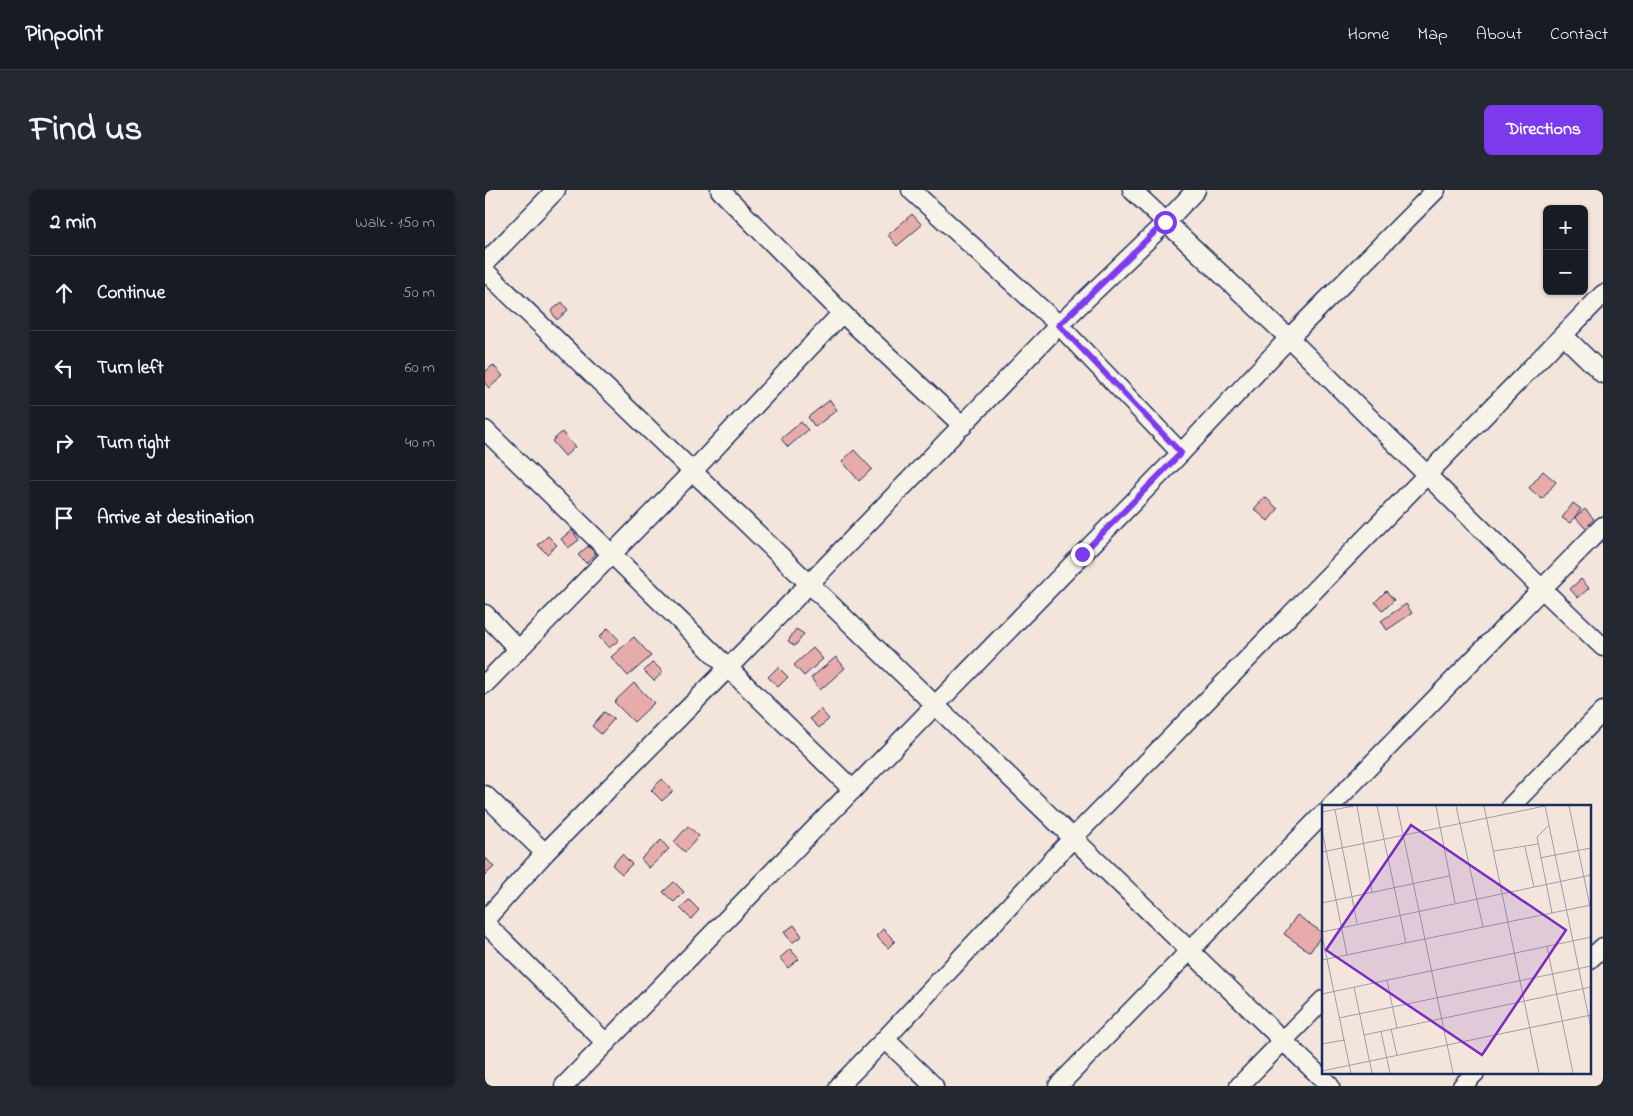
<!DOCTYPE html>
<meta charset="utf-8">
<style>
body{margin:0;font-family:"Indie Flower",sans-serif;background:#242831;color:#f1f3f6}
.controls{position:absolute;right:15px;top:15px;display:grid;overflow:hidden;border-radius:8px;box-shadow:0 1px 4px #0004}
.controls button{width:45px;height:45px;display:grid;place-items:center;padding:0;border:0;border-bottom:1px solid #363941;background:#171b24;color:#f1f3f6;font:25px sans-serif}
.stop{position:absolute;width:15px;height:15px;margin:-11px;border:4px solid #7c3aed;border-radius:50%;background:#fff}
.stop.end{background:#7c3aed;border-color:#fff;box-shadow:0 1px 5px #0008}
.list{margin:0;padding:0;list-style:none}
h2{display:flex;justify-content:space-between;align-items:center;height:65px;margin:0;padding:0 20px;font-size:21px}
h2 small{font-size:16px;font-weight:400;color:#9ea1a6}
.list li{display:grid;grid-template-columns:32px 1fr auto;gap:15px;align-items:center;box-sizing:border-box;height:75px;padding:0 20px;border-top:1px solid #363941}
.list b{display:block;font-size:19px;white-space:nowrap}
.list em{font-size:16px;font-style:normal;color:#9ea1a6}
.icon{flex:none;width:28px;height:28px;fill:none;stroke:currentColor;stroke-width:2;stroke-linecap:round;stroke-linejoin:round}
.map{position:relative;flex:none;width:1118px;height:896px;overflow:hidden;border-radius:8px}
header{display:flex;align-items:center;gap:30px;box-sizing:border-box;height:70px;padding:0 25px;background:#171b24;border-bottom:1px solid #363941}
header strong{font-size:24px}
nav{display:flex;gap:28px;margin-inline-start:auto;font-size:18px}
.intro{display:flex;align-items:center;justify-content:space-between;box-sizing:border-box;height:120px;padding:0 30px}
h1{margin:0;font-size:35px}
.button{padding:12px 22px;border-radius:8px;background:#7c3aed;color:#fff;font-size:18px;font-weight:700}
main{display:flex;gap:30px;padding:0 30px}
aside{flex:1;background:#171b24;border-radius:8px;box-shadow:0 1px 4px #0004}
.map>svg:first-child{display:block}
.building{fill:#e7acaa;stroke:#1b2f5e}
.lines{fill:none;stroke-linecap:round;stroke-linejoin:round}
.minor-casing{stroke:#1b2f5e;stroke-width:21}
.minor{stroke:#f7f3e8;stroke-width:18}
.route{stroke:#7c3aed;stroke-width:6}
.inset-road{fill:none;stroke:#9d9caa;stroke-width:1}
.view{fill:#7b2cbf;fill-opacity:0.15;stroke:#7b2cbf;stroke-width:2.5}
.inset-edge{fill:none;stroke:#1b2f5e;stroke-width:2.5}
</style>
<header>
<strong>Pinpoint</strong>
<nav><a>Home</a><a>Map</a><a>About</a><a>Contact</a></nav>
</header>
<div class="intro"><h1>Find us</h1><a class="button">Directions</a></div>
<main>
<aside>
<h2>2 min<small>Walk · 150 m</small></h2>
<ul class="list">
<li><svg class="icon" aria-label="ahead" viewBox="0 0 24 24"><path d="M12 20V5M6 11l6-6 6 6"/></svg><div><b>Continue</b></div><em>50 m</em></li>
<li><svg class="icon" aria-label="left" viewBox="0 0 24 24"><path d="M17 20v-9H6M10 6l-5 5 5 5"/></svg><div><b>Turn left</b></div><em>60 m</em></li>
<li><svg class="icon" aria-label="right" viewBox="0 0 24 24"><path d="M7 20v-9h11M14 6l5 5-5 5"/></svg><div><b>Turn right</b></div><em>40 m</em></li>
<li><svg class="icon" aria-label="arrive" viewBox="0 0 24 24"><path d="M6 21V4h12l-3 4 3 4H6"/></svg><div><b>Arrive at destination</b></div></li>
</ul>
</aside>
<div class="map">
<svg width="1118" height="896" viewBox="0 0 1118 896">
<rect width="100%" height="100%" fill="#f4e5dc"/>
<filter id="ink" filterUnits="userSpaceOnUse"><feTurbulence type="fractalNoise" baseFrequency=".02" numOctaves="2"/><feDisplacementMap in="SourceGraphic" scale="10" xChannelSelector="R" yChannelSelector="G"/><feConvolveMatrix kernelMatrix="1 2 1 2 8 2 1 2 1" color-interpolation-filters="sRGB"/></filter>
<g filter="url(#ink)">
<g class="building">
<path d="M427,24L437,35L412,56L403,45Z"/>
<path d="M77,112L83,120L72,130L66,121Z"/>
<path d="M8,175L18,186L4,198L0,193V182Z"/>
<path d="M345,210L352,220L330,237L323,227Z"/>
<path d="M316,232L323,240L303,257L296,249Z"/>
<path d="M77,242L90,257L80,266L67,251Z"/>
<path d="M369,260L387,279L374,291L357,271Z"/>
<path d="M1058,281L1071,292L1057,309L1044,298Z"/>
<path d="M780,307L793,319L783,331L769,319Z"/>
<path d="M1088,313L1096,319L1085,333L1077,328Z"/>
<path d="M1100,319L1109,329L1100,338L1090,327Z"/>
<path d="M87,340L94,350L83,358L76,349Z"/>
<path d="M63,346L72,355L62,364L53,355Z"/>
<path d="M103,356L111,364L101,373L93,365Z"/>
<path d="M1096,389L1104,398L1093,408L1085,399Z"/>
<path d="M901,401L909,410L898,421L890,412Z"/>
<path d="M921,414L927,423L902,440L896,431Z"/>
<path d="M123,438L134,450L124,458L114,447Z"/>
<path d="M311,439L319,444L310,456L303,451Z"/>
<path d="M149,447L166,466L143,486L126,467Z"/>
<path d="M328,458L338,469L319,486L309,475Z"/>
<path d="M351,467L360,478L335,500L326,488Z"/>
<path d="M168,472L178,482L169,491L159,481Z"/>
<path d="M293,477L303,487L293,497L283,487Z"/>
<path d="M149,493L169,513L149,532L129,512Z"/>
<path d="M335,519L344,529L334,538L325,529Z"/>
<path d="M119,522L129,529L116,544L107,536Z"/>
<path d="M177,589L188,601L177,611L166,600Z"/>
<path d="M203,636L214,646L200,662L189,652Z"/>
<path d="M176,650L184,659L164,678L156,669Z"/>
<path d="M137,664L147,674L137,684L127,675Z"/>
<path d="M0,667L9,677L0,685Z"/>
<path d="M189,692L199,702L189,712L178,702Z"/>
<path d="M204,710L214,720L206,729L195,718Z"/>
<path d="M812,725L838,743L825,762L799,744Z"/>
<path d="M309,735L317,746L307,753L299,742Z"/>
<path d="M398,739L410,751L403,758L391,746Z"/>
<path d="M305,759L314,769L303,778L295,768Z"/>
</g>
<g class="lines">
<defs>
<g id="minor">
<path d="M235,0L357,123L478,236"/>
<path d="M426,0L574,135L696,263"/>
<path d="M647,0L804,148L1056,398L1118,457"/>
<path d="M0,73L71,0"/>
<path d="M0,81L845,896"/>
<path d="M1078,145L1118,184"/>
<path d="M0,240L368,600"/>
<path d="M0,424L33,459"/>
<path d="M0,494L208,281L357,123"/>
<path d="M0,605L60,663"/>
<path d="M846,616L1118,336"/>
<path d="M1026,616L1118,521"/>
<path d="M0,730L60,663L243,478L574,135L680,33L711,0"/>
<path d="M0,733L121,853"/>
<path d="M1104,770L1118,757"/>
<path d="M400,849L449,896"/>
<path d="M79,896L696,263L804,148L951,0"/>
<path d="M354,896L400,849L588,648L1118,104"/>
<path d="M573,896L838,624"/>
<path d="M754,896L838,810"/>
<path d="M977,896L991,882"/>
</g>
</defs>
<use href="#minor" class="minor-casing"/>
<use href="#minor" class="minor"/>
</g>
</g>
<g class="lines" filter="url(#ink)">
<path class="route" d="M597,364L696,263L574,135L680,32"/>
</g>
<g transform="translate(837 615)">
<rect width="269" height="269" fill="#f4e5dc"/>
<path class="inset-road" d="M35,1L50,87M55,1L84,138M75,1L131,268M114,1L133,98M134,1L161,122M162,1L217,268M223,1L269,223M247,1L269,106M13,5L35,118M0,7L32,1M227,20L215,32L230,108M0,25L25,150M203,42L212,82M172,46L216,39M0,47L223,1M218,53L269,43M0,98L127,71M0,127L269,70M0,130L29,268M225,142L251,268M0,155L269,100M65,176L75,223M32,182L50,268M0,189L269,132M17,213L269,161M69,224L75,250M59,227L68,268M42,230L269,182M0,239L22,235M0,266L269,210"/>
<path class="view" d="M89,20L244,125L160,250L4,145Z"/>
<rect width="269" height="269" class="inset-edge"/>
</g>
</svg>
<div class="controls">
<button>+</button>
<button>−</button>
</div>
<div class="stop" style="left:680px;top:32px"></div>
<div class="stop end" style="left:597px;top:364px"></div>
</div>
</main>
